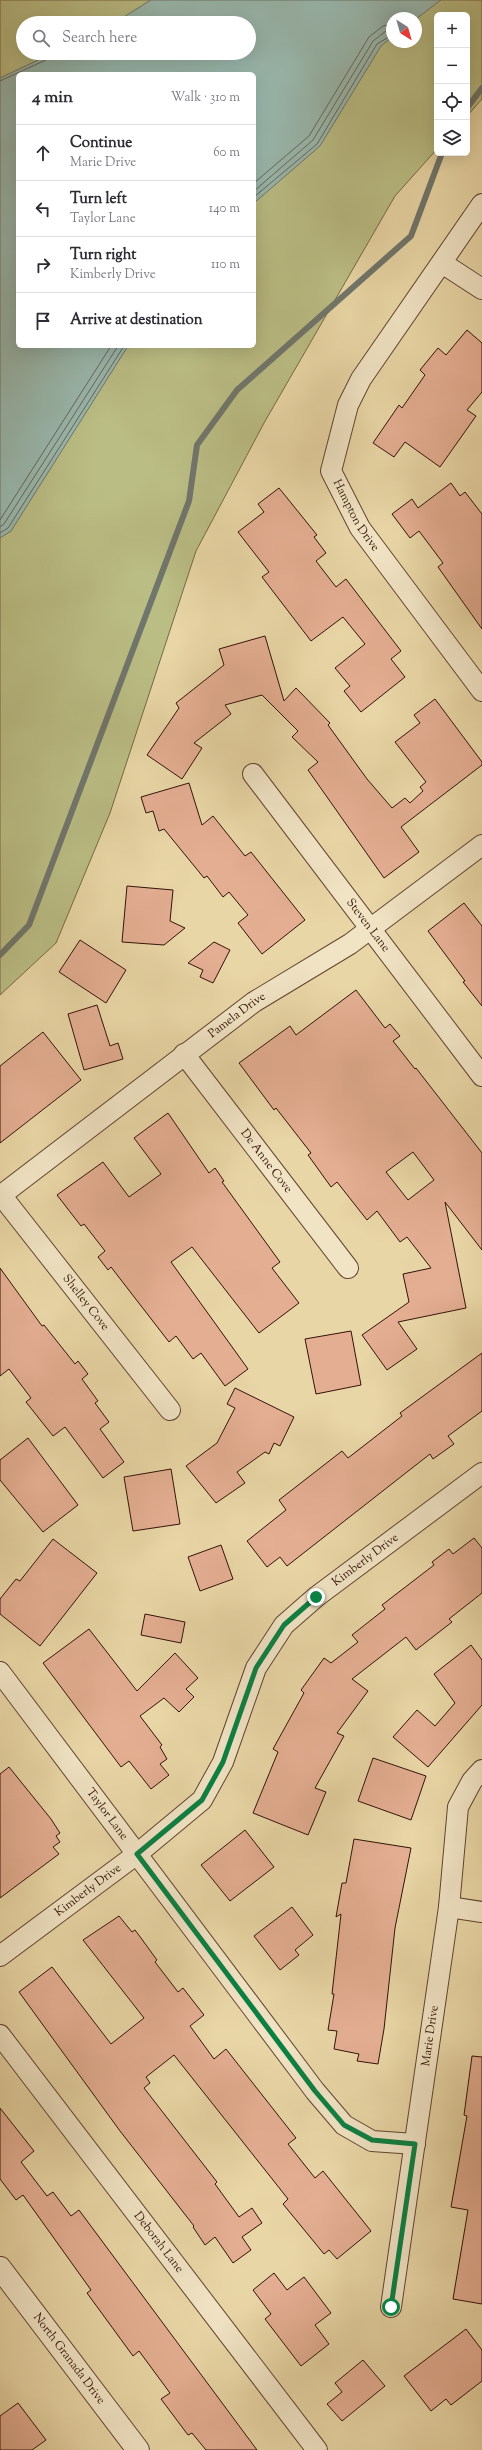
<!DOCTYPE html>
<meta charset="utf-8">
<style>
body{margin:0;font-family:"Sorts Mill Goudy",serif;background:#f7f7f7;color:#2b2b33}
.controls{position:absolute;right:12px;top:12px;display:grid;overflow:hidden;border-radius:6px;box-shadow:0 4px 16px #0002}
.controls button{width:36px;height:36px;display:grid;place-items:center;padding:0;border:0;border-bottom:1px solid #e1e1e2;background:#fff;color:#2b2b33;font:20px sans-serif}
.compass{position:absolute;left:386px;top:12px;width:36px;height:36px;border-radius:50%;background:#fff;box-shadow:0 4px 16px #0002;rotate:143deg}
.stop{position:absolute;width:12px;height:12px;margin:-9px;border:3px solid #0b8043;border-radius:50%;background:#fff}
.stop.end{background:#0b8043;border-color:#fff;box-shadow:0 1px 4px #0008}
.list{margin:0;padding:0;list-style:none}
h2{display:flex;justify-content:space-between;align-items:center;height:52px;margin:0;padding:0 16px;font-size:17px}
h2 small{font-size:13px;font-weight:400;color:#7c7c81}
.list li{display:grid;grid-template-columns:26px 1fr auto;gap:12px;align-items:center;box-sizing:border-box;height:56px;padding:0 16px;border-top:1px solid #e1e1e2}
.list b{display:block;font-size:15px;white-space:nowrap}
.list p{margin:0;font-size:13px;white-space:nowrap;color:#7c7c81}
.list em{font-size:13px;font-style:normal;color:#7c7c81}
.icon{flex:none;width:22px;height:22px;fill:none;stroke:currentColor;stroke-width:2;stroke-linecap:round;stroke-linejoin:round}
.map{position:relative;flex:none;width:482px;height:2450px;overflow:hidden}
.search{position:absolute;background:#fff;box-shadow:0 4px 16px #0002;left:16px;top:16px;width:240px;height:44px;display:flex;align-items:center;gap:10px;box-sizing:border-box;padding:0 14px;border-radius:22px;color:#7c7c81;font-size:15px}
.panel{position:absolute;background:#fff;box-shadow:0 4px 16px #0002;left:16px;top:72px;width:240px;height:276px;border-radius:6px}
.map>svg:first-child{display:block}
.green{fill:#babd84;stroke:#766846;fill-rule:evenodd}
.water{fill:#99b8ae;stroke:#70766b}
.lines{fill:none;stroke-linecap:round;stroke-linejoin:round}
.shore{stroke:#66665a;stroke-width:1}
.stream{stroke:#70766b;stroke-width:6}
.building{fill:#e4ae92;stroke:#321307;fill-rule:evenodd}
.minor-casing{stroke:#60442f;stroke-width:22}
.tertiary-casing{stroke:#60442f;stroke-width:24}
.minor{stroke:#f1e4c5;stroke-width:20}
.tertiary{stroke:#f1e4c5;stroke-width:22}
.route{stroke:#0b8043;stroke-width:5}
.labels{text-anchor:middle;dominant-baseline:central;stroke-width:3.5;stroke-linejoin:round;paint-order:stroke}
.street-label{font-size:12px;fill:#321307;stroke:#f1e4c5}
</style>
<div class="map">
<svg width="482" height="2450" viewBox="0 0 482 2450">
<rect width="100%" height="100%" fill="#e9d6a6"/>
<filter id="stains"><feTurbulence type="fractalNoise" baseFrequency=".005" numOctaves="4"/><feColorMatrix values="0 0 0 0 .2 0 0 0 0 .09 0 0 0 0 .02 0 0 0 .5 -.17"/></filter>
<radialGradient id="worn" r=".72"><stop offset=".6" stop-color="#630" stop-opacity="0"/><stop offset="1" stop-color="#630" stop-opacity=".3"/></radialGradient>
<path class="green" d="M0,0H482V99L467,116V15H437V149L395,196L264,423L196,551L110,813L56,943L0,995ZM392,18H416V42H392ZM23,23H249V53H23ZM18,74H254V346H18Z"/>
<path class="water" d="M151,0H441L416,19L392,18V37L381,46L320,146L254,203V74H18V346H128L11,531L0,538V78L53,53H249V23H114Z"/>
<g class="lines">
<g class="shore">
<path d="M0,81L50,58L53,53"/>
<path d="M254,183L309,136L369,37L383,26L392,24"/>
<path d="M254,191L313,140L373,41L386,31L392,30"/>
<path d="M254,197L317,144L377,44L392,35"/>
<path d="M0,520L111,346"/>
<path d="M0,527L4,524L118,346"/>
<path d="M0,533L8,528L124,346"/>
</g>
<g class="stream">
<path d="M467,108L482,88"/>
<path d="M0,955L29,925L189,501L197,445L237,390L411,236L442,153"/>
</g>
</g>
<g class="building">
<path d="M467,330L482,343V392L467,410L476,416L440,467L405,442L394,457L373,443L399,405L402,408L425,375L420,370L438,348L446,355Z"/>
<path d="M451,483L460,496L465,492L482,514V629L438,567L443,563L419,531L410,538L392,514L412,499L418,508Z"/>
<path d="M279,488L317,535L314,537L326,553L316,561L336,587L346,579L401,651L391,659L405,677L361,712L344,691L350,686L335,668L365,644L343,617L311,641L262,577L269,572L238,532L264,512L258,504Z"/>
<path d="M265,636L284,701L296,688L330,723L328,725L367,779L392,808L405,798L410,803L423,791L420,787L426,782L395,742L420,723L414,715L435,699L482,762V765L401,827L419,852L384,878L308,770L318,762L292,737L298,731L262,695L225,705L231,714L194,743L202,748L182,779L147,755L179,708L176,703L224,665L219,649Z"/>
<path d="M189,783L202,825L213,816L245,856L251,852L305,920L262,954L238,923L248,915L229,892L223,897L207,876L204,878L164,829L159,831L153,811L146,813L141,797Z"/>
<path d="M127,886L173,890L170,921L185,928L164,945L122,942Z"/>
<path d="M464,903L482,926V1006L463,982L465,981L428,931Z"/>
<path d="M80,940L126,970L106,1003L59,972Z"/>
<path d="M214,942L230,950L213,983L200,977L203,970L188,963Z"/>
<path d="M356,990L385,1028L390,1024L400,1036L393,1041L415,1069L416,1068L482,1153V1250L445,1202L466,1308L398,1322L417,1349L387,1370L362,1335L409,1302L403,1274L431,1268L407,1237L400,1242L377,1211L367,1220L337,1182L331,1187L308,1155L311,1153L276,1108L274,1110L239,1063L290,1026L296,1035ZM413,1152L434,1180L408,1200L386,1172Z"/>
<path d="M97,1005L110,1046L118,1043L123,1059L84,1070L68,1014Z"/>
<path d="M43,1032L81,1080L0,1143V1066Z"/>
<path d="M168,1113L209,1173L215,1168L224,1181L222,1182L280,1262L272,1268L299,1303L259,1333L192,1247L171,1262L248,1369L225,1386L201,1353L193,1359L176,1336L169,1342L111,1267L108,1270L98,1257L105,1251L84,1224L81,1226L57,1195L103,1162L129,1197L161,1174L134,1138Z"/>
<path d="M0,1268L42,1326L44,1325L75,1364L78,1361L88,1374L82,1379L98,1401L95,1403L109,1422L100,1429L124,1462L103,1478L65,1427L53,1436L26,1402L31,1398L9,1369L0,1376Z"/>
<path d="M351,1331L361,1385L316,1394L305,1339Z"/>
<path d="M482,1353V1411L448,1436L454,1444L433,1459L430,1454L287,1566L280,1557L267,1567L247,1541L286,1510L279,1500L342,1451L348,1458L402,1416L400,1413Z"/>
<path d="M235,1388L294,1417L280,1446L274,1443L269,1454L265,1452L237,1472L245,1483L216,1503L186,1466L217,1443L235,1408L227,1404Z"/>
<path d="M28,1438L78,1505L43,1532L0,1480V1460Z"/>
<path d="M171,1469L180,1524L133,1531L124,1477Z"/>
<path d="M474,1538L482,1548V1593L449,1619L452,1622L416,1650L406,1637L352,1679L368,1691L337,1733L344,1736L315,1788L326,1792L308,1835L253,1813L278,1752L273,1749L304,1693L301,1690L324,1658L331,1663L358,1642L352,1635L385,1609L382,1605L434,1565L432,1562L449,1549L453,1554Z"/>
<path d="M53,1539L97,1573L40,1646L0,1614V1599L16,1579L20,1581Z"/>
<path d="M221,1545L233,1579L200,1591L188,1557Z"/>
<path d="M145,1614L185,1622L181,1643L141,1635Z"/>
<path d="M89,1629L137,1691L175,1653L198,1678L186,1689L194,1697L179,1712L164,1698L140,1716L162,1745L160,1747L167,1759L160,1764L169,1775L151,1789L129,1761L121,1767L43,1663Z"/>
<path d="M471,1645L482,1660V1705L428,1767L393,1737L417,1710L435,1726L455,1703L434,1674Z"/>
<path d="M373,1758L426,1776L411,1820L358,1801Z"/>
<path d="M9,1767L51,1819L60,1833L56,1836L60,1842L53,1847L59,1854L0,1898V1774Z"/>
<path d="M245,1830L274,1867L230,1901L201,1865Z"/>
<path d="M354,1839L411,1848L395,1928L384,2029L378,2064L357,2061L359,2054L334,2049L337,2031L328,2030L334,1994H332L341,1914L336,1917L342,1883H346Z"/>
<path d="M292,1907L313,1935L295,1950L299,1955L280,1970L254,1936Z"/>
<path d="M119,1916L132,1932L135,1930L141,1938L157,1960L155,1962L178,1992L183,1988L204,2015L190,2026L214,2059L226,2049L296,2138L288,2144L315,2178L323,2171L371,2231L337,2259L329,2250L324,2254L283,2204L288,2199L174,2055L146,2077L150,2083L144,2088L217,2182L215,2184L239,2217L252,2208L262,2223L242,2237L251,2250L233,2263L215,2237L205,2245L193,2227L194,2226L120,2131L19,1992L52,1967L111,2044L144,2018L83,1940Z"/>
<path d="M472,2056L482,2057V2304L453,2299L468,2210L451,2207L467,2116L464,2115Z"/>
<path d="M0,2108L34,2151L21,2162L47,2196L53,2192L71,2216L79,2210L257,2450H206L192,2433L188,2435L161,2399L170,2393L139,2351L133,2356L87,2293L91,2290L23,2195L16,2200L0,2179Z"/>
<path d="M274,2273L287,2290L304,2277L331,2313L315,2325L329,2344L301,2366L265,2319L271,2314L253,2290Z"/>
<path d="M466,2329L482,2350V2381L451,2405L446,2399L431,2411L404,2376Z"/>
<path d="M363,2360L385,2386L342,2421L327,2404L342,2392L335,2383Z"/>
<path d="M18,2403L46,2440L32,2450H0V2416Z"/>
</g>
<g class="lines">
<defs>
<g id="minor">
<path id="s1" d="M482,204L361,379L348,405L331,471L360,528L482,691"/>
<path d="M442,263L482,289"/>
<path id="s2" d="M253,774L482,1076"/>
<path id="s3" d="M184,1054L348,1268"/>
<path id="s4" d="M1,1195L170,1410"/>
<path id="s5" d="M0,1196L254,1002L350,944L482,845"/>
<path id="s6" d="M0,1672L315,2091L344,2125L372,2141L415,2144"/>
<path d="M449,1907L482,1912"/>
<path id="s7" d="M0,1956L137,1854L202,1800L223,1762L256,1668L284,1625L316,1597L482,1473"/>
<path id="s8" d="M0,2035L317,2450"/>
<path id="s9" d="M391,2307L449,1907L458,1807L472,1781L482,1770"/>
</g>
<g id="tertiary">
<path id="s10" d="M0,2268L138,2450"/>
</g>
</defs>
<use href="#minor" class="minor-casing"/>
<use href="#tertiary" class="tertiary-casing"/>
<use href="#minor" class="minor"/>
<use href="#tertiary" class="tertiary"/>
</g>
<g class="lines">
<path class="route" d="M316,1597L284,1625L256,1668L223,1762L202,1800L137,1854L315,2091L344,2125L372,2140L415,2144L391,2307"/>
</g>
<g class="labels">
<g class="street-label">
<text stroke="none"><textPath href="#s1" startOffset="361">Hampton Drive</textPath></text>
<text stroke="none"><textPath href="#s2" startOffset="190">Steven Lane</textPath></text>
<text stroke="none"><textPath href="#s5" startOffset="298">Pamela Drive</textPath></text>
<text stroke="none"><textPath href="#s3" startOffset="135">De Anne Cove</textPath></text>
<text stroke="none"><textPath href="#s4" startOffset="137">Shelley Cove</textPath></text>
<text stroke="none"><textPath href="#s7" startOffset="554">Kimberly Drive</textPath></text>
<text stroke="none"><textPath href="#s6" startOffset="178">Taylor Lane</textPath></text>
<text stroke="none"><textPath href="#s7" startOffset="110">Kimberly Drive</textPath></text>
<text stroke="none"><textPath href="#s9" startOffset="274">Marie Drive</textPath></text>
<text stroke="none"><textPath href="#s8" startOffset="261">Deborah Lane</textPath></text>
<text stroke="none"><textPath href="#s10" startOffset="114">North Granada Drive</textPath></text>
</g>
</g>
<rect width="100%" height="100%" filter="url(#stains)"/>
<rect width="100%" height="100%" fill="url(#worn)"/>
</svg>
<div class="controls">
<button>+</button>
<button>−</button>
<button><svg class="icon" aria-label="locate" viewBox="0 0 24 24"><circle cx="12" cy="12" r="6"/><path d="M12 2v4M12 18v4M2 12h4M18 12h4"/></svg></button>
<button><svg class="icon" aria-label="layers" viewBox="0 0 24 24"><path d="M12 4l9 5-9 5-9-5zM3 14l9 5 9-5"/></svg></button>
</div>
<svg class="compass" viewBox="-18 -18 36 36"><path d="M0-13l5 13h-10z" fill="#e53935"/><path d="M0 13l5-13h-10z" fill="#7c7c81"/></svg>
<div class="stop" style="left:391px;top:2307px"></div>
<div class="stop end" style="left:316px;top:1597px"></div>
<div class="search"><svg class="icon" aria-label="search" viewBox="0 0 24 24"><circle cx="10" cy="10" r="6"/><path d="M15 15l6 6"/></svg>Search here</div>
<section class="panel">
<h2>4 min<small>Walk · 310 m</small></h2>
<ul class="list">
<li><svg class="icon" aria-label="ahead" viewBox="0 0 24 24"><path d="M12 20V5M6 11l6-6 6 6"/></svg><div><b>Continue</b><p>Marie Drive</p></div><em>60 m</em></li>
<li><svg class="icon" aria-label="left" viewBox="0 0 24 24"><path d="M17 20v-9H6M10 6l-5 5 5 5"/></svg><div><b>Turn left</b><p>Taylor Lane</p></div><em>140 m</em></li>
<li><svg class="icon" aria-label="right" viewBox="0 0 24 24"><path d="M7 20v-9h11M14 6l5 5-5 5"/></svg><div><b>Turn right</b><p>Kimberly Drive</p></div><em>110 m</em></li>
<li><svg class="icon" aria-label="arrive" viewBox="0 0 24 24"><path d="M6 21V4h12l-3 4 3 4H6"/></svg><div><b>Arrive at destination</b></div></li>
</ul>
</section>
</div>
